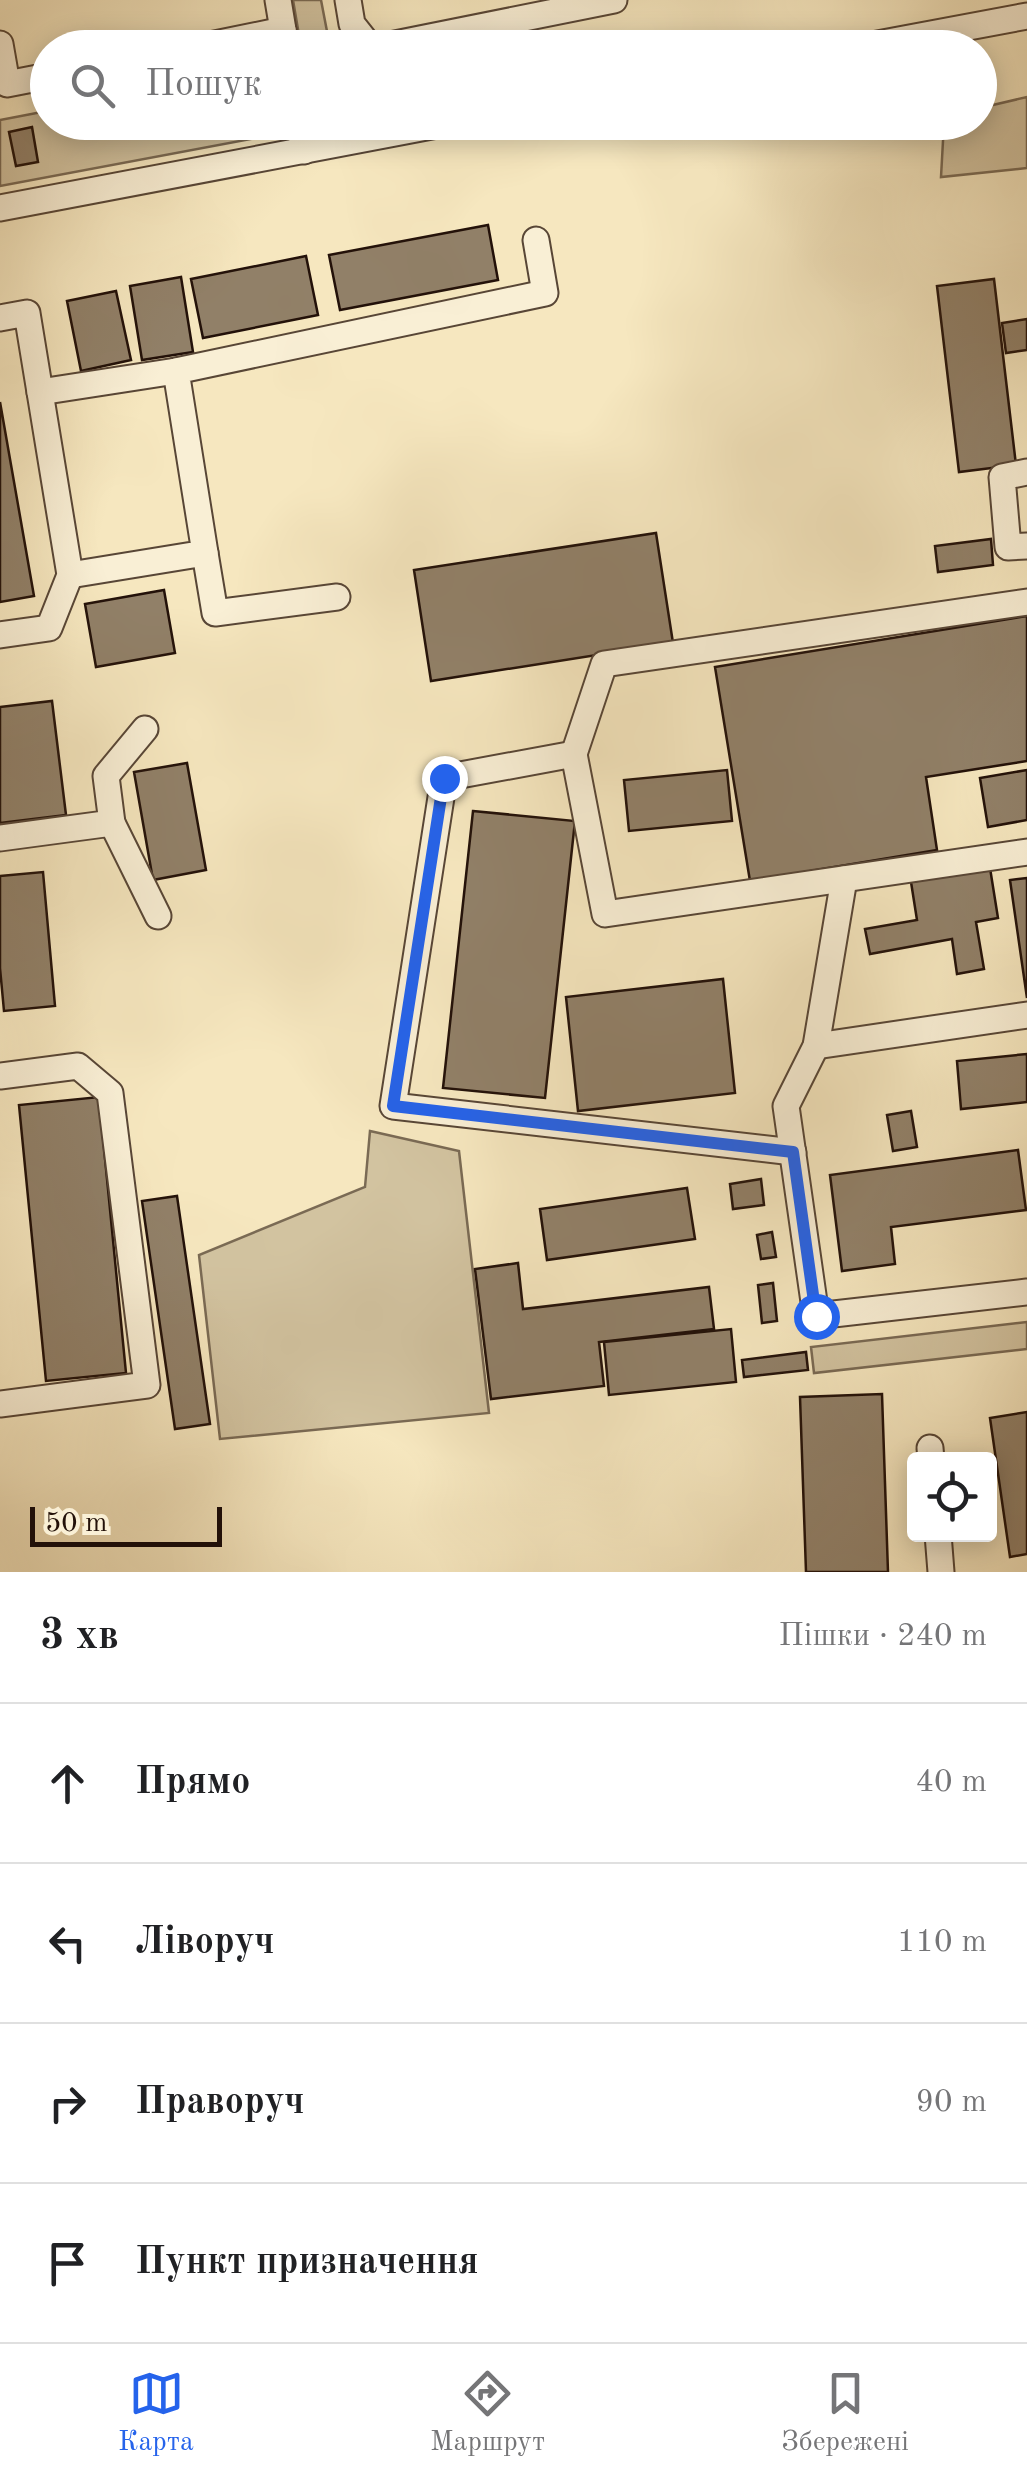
<!DOCTYPE html>
<html lang="uk">
<meta charset="utf-8">
<style>
body{margin:0;font-family:"Old Standard TT",serif;background:#f2f2f2;color:#202124}
.controls{position:absolute;right:30px;bottom:30px;display:grid;overflow:hidden;border-radius:10px;box-shadow:0 5px 25px #0003}
.controls button{width:90px;height:90px;display:grid;place-items:center;padding:0;border:0;border-bottom:2px solid #e0e0e0;background:#fff;color:#202124;font:50px sans-serif}
.scale{position:absolute;left:30px;bottom:25px;width:192px;box-sizing:border-box;padding-left:10px;border:5px solid #231109;border-top:0;font-size:28px;line-height:35px;white-space:nowrap;color:#231109;-webkit-text-stroke:8px #f9efd5;paint-order:stroke}
.stop{position:absolute;width:30px;height:30px;margin:-22px;border:8px solid #2563eb;border-radius:50%;background:#fff}
.stop.end{background:#2563eb;border-color:#fff;box-shadow:0 2px 10px #0008}
.list{margin:0;padding:0;list-style:none}
h2{display:flex;justify-content:space-between;align-items:center;height:130px;margin:0;padding:0 40px;font-size:42px}
h2 small{font-size:32px;font-weight:400;color:#757577}
.list li{display:grid;grid-template-columns:65px 1fr auto;gap:30px;align-items:center;box-sizing:border-box;height:160px;padding:0 40px;border-top:2px solid #e0e0e0}
.list b{display:block;font-size:38px;white-space:nowrap}
.list em{font-size:32px;font-style:normal;color:#757577}
.icon{flex:none;width:55px;height:55px;fill:none;stroke:currentColor;stroke-width:2;stroke-linecap:round;stroke-linejoin:round}
.map{position:relative;flex:none;width:1027px;height:1572px;overflow:hidden}
.search{position:absolute;background:#fff;box-shadow:0 5px 25px #0003;left:30px;right:30px;top:30px;height:110px;display:flex;align-items:center;gap:25px;box-sizing:border-box;padding:0 35px;border-radius:55px;color:#757577;font-size:38px}
.sheet{height:770px;background:#fff}
nav{display:flex;justify-content:space-around;align-items:center;box-sizing:border-box;height:140px;border-top:2px solid #e0e0e0;background:#fff;font-size:28px;color:#757577}
nav a{display:grid;justify-items:center;gap:5px}
nav .on{color:#2563eb}
.map>svg:first-child{display:block}
.green{fill:#d2c3a0;stroke:#7a6a54;stroke-width:2.5}
.building{fill:#918068;stroke:#231109;stroke-width:2.5}
.lines{fill:none;stroke-linecap:round;stroke-linejoin:round}
.minor-casing{stroke:#584636;stroke-width:29}
.minor{stroke:#f9efd5;stroke-width:25}
.route{stroke:#2563eb;stroke-width:12}
</style>
<div class="map">
<svg width="1027" height="1572" viewBox="0 0 1027 1572">
<rect width="100%" height="100%" fill="#f6e7bf"/>
<filter id="stains"><feTurbulence type="fractalNoise" baseFrequency=".002" numOctaves="4"/><feColorMatrix values="0 0 0 0 .2 0 0 0 0 .09 0 0 0 0 .02 0 0 0 .5 -.17"/></filter>
<radialGradient id="worn" r=".72"><stop offset=".6" stop-color="#630" stop-opacity="0"/><stop offset="1" stop-color="#630" stop-opacity=".3"/></radialGradient>
<g class="green">
<path d="M293,0H321L330,47H301Z"/>
<path d="M1027,97V168L941,177L944,123L980,122V108Z"/>
<path d="M47,111L48,122L286,123L288,132L0,186V120Z"/>
<path d="M370,1131L459,1151L489,1413L220,1439L199,1255L365,1187Z"/>
<path d="M1027,1322V1349L814,1373L811,1347Z"/>
</g>
<g class="building">
<path d="M32,127L38,162L16,166L9,132Z"/>
<path d="M488,225L498,280L340,310L329,255Z"/>
<path d="M306,256L318,315L203,338L191,279Z"/>
<path d="M181,277L193,352L142,360L130,286Z"/>
<path d="M994,279L1016,465L959,472L937,286Z"/>
<path d="M116,291L131,360L81,371L67,301Z"/>
<path d="M1027,319V350L1006,353L1002,323Z"/>
<path d="M0,402L34,596L0,602Z"/>
<path d="M656,533L673,643L431,681L414,570Z"/>
<path d="M991,539L993,565L938,572L935,546Z"/>
<path d="M164,590L175,653L96,667L85,604Z"/>
<path d="M1027,616V761L926,777L937,850L750,881L715,667Z"/>
<path d="M52,701L66,815L0,823V707Z"/>
<path d="M187,763L206,870L153,880L134,772Z"/>
<path d="M727,770L732,821L629,831L624,780Z"/>
<path d="M1027,770V820L988,827L980,778Z"/>
<path d="M473,811L575,821L545,1098L443,1088Z"/>
<path d="M990,868L998,918L976,922L984,969L957,974L952,939L870,954L865,929L917,920L911,882Z"/>
<path d="M43,872L55,1006L4,1011L0,968V876Z"/>
<path d="M1027,878V998L1010,880Z"/>
<path d="M723,979L735,1093L578,1111L566,997Z"/>
<path d="M1027,1054V1102L961,1109L957,1061Z"/>
<path d="M99,1097L126,1373L46,1381L19,1105Z"/>
<path d="M911,1111L917,1147L893,1151L887,1115Z"/>
<path d="M1018,1150L1026,1210L891,1227L895,1264L842,1271L830,1175Z"/>
<path d="M761,1179L764,1205L733,1209L730,1184Z"/>
<path d="M687,1188L695,1239L547,1260L540,1209Z"/>
<path d="M177,1196L210,1424L175,1429L142,1201Z"/>
<path d="M772,1232L776,1257L761,1259L757,1235Z"/>
<path d="M518,1263L523,1309L709,1287L714,1329L599,1342L604,1386L491,1399L475,1269Z"/>
<path d="M773,1283L777,1321L762,1323L758,1285Z"/>
<path d="M731,1329L736,1382L609,1395L604,1342Z"/>
<path d="M806,1352L808,1370L744,1377L742,1360Z"/>
<path d="M882,1394L888,1572H806L800,1397Z"/>
<path d="M1027,1412V1554L1010,1557L990,1418Z"/>
</g>
<g class="lines">
<defs>
<g id="minor">
<path d="M278,0L286,48"/>
<path d="M348,0L352,24L371,48"/>
<path d="M0,44L7,84L48,76"/>
<path d="M195,48L283,30"/>
<path d="M375,48L614,0"/>
<path d="M856,48L1027,16"/>
<path d="M299,122L304,151"/>
<path d="M0,208L453,122"/>
<path d="M0,318L27,313L70,575L49,628L0,635"/>
<path d="M40,392L176,371"/>
<path d="M1027,472L1002,477L1008,547L1027,546"/>
<path d="M205,553L215,613L337,597"/>
<path d="M70,575L205,553L176,371L545,293L536,240"/>
<path d="M1027,602L604,664L574,754L605,914L1027,852"/>
<path d="M574,754L444,778L393,1106L793,1152"/>
<path d="M112,823L158,916"/>
<path d="M0,838L112,823L106,776L145,729"/>
<path d="M844,879L816,1046L786,1106L816,1316L1027,1292"/>
<path d="M816,1046L1027,1015"/>
<path d="M0,1076L78,1066L110,1093L147,1385L0,1404"/>
<path d="M930,1448L931,1460"/>
<path d="M938,1534L941,1572"/>
</g>
</defs>
<use href="#minor" class="minor-casing"/>
<use href="#minor" class="minor"/>
</g>
<g class="lines">
<path class="route" d="M444,778L393,1106L793,1152L816,1316"/>
</g>
<rect width="100%" height="100%" filter="url(#stains)"/>
<rect width="100%" height="100%" fill="url(#worn)"/>
</svg>
<div class="controls">
<button><svg class="icon" aria-label="locate" viewBox="0 0 24 24"><circle cx="12" cy="12" r="6"/><path d="M12 2v4M12 18v4M2 12h4M18 12h4"/></svg></button>
</div>
<div class="scale">50 m</div>
<div class="stop" style="left:816px;top:1316px"></div>
<div class="stop end" style="left:444px;top:778px"></div>
<div class="search"><svg class="icon" aria-label="search" viewBox="0 0 24 24"><circle cx="10" cy="10" r="6"/><path d="M15 15l6 6"/></svg>Пошук</div>
</div>
<section class="sheet">
<h2>3 хв<small>Пішки · 240 m</small></h2>
<ul class="list">
<li><svg class="icon" aria-label="ahead" viewBox="0 0 24 24"><path d="M12 20V5M6 11l6-6 6 6"/></svg><div><b>Прямо</b></div><em>40 m</em></li>
<li><svg class="icon" aria-label="left" viewBox="0 0 24 24"><path d="M17 20v-9H6M10 6l-5 5 5 5"/></svg><div><b>Ліворуч</b></div><em>110 m</em></li>
<li><svg class="icon" aria-label="right" viewBox="0 0 24 24"><path d="M7 20v-9h11M14 6l5 5-5 5"/></svg><div><b>Праворуч</b></div><em>90 m</em></li>
<li><svg class="icon" aria-label="arrive" viewBox="0 0 24 24"><path d="M6 21V4h12l-3 4 3 4H6"/></svg><div><b>Пункт призначення</b></div></li>
</ul>
</section>
<nav>
<a class="on"><svg class="icon" aria-label="map" viewBox="0 0 24 24"><path d="M3 6l6-2 6 2 6-2v14l-6 2-6-2-6 2zM9 4v14M15 6v14"/></svg>Карта</a>
<a><svg class="icon" aria-label="directions" viewBox="0 0 24 24"><path d="M12 3l9 9-9 9-9-9zM9 14v-3h6M13 9l2 2-2 2"/></svg>Маршрут</a>
<a><svg class="icon" aria-label="saved" viewBox="0 0 24 24"><path d="M7 4h10v16l-5-4-5 4z"/></svg>Збережені</a>
</nav>
